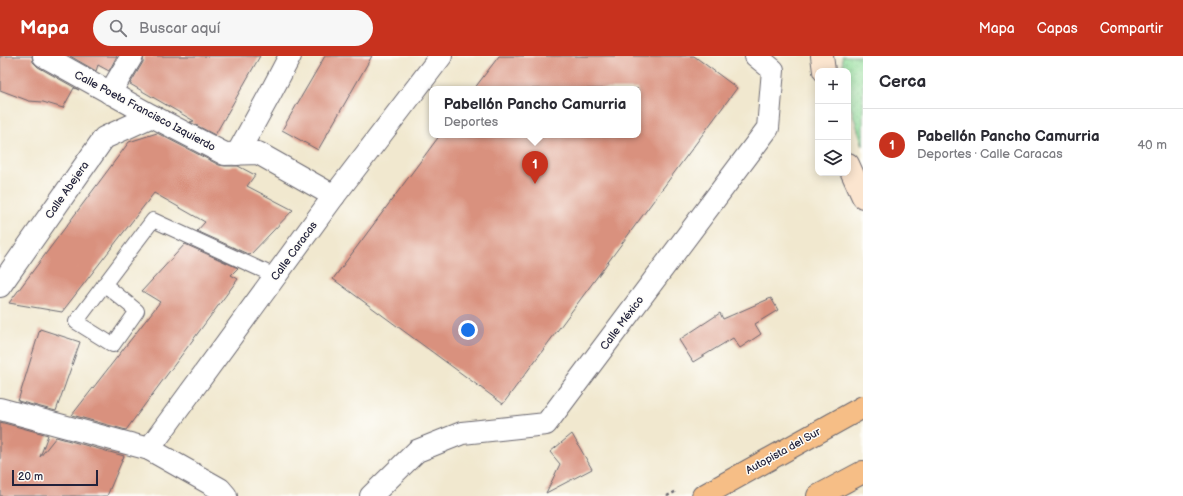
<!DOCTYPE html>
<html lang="es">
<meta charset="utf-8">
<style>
body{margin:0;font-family:"Balsamiq Sans",sans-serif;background:#f7f7f7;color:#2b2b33}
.controls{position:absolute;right:12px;top:12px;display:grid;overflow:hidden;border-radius:8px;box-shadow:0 2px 10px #0003}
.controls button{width:36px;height:36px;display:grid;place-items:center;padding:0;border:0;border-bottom:1px solid #e1e1e2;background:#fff;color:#2b2b33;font:20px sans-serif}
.scale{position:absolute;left:12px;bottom:10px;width:86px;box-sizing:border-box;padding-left:4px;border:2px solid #22223b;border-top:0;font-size:11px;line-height:14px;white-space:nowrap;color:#22223b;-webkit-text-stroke:3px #fdfcf7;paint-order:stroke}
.you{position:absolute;left:468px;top:274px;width:14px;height:14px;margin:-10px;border:3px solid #fff;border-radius:50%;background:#1a73e8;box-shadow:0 0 0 6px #1a73e833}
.badge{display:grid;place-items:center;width:26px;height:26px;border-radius:50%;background:#c8321e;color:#fff;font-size:13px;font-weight:700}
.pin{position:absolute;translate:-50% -33px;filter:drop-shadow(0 1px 2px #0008)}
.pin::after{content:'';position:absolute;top:21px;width:14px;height:12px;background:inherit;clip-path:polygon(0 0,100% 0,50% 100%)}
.popup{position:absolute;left:429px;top:30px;width:212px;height:52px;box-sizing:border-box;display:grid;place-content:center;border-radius:8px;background:#fff;filter:drop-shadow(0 1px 3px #0005);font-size:13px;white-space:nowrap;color:#7c7c81}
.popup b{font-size:15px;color:#2b2b33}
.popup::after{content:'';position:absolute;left:50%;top:100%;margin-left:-8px;border:8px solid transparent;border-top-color:#fff}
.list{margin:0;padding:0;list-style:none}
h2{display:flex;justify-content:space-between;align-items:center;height:52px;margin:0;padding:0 16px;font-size:17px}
h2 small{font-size:13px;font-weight:400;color:#7c7c81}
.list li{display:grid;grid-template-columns:26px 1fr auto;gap:12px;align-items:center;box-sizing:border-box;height:72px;padding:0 16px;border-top:1px solid #e1e1e2}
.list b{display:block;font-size:15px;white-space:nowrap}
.list p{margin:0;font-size:13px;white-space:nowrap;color:#7c7c81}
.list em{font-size:13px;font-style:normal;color:#7c7c81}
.icon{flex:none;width:22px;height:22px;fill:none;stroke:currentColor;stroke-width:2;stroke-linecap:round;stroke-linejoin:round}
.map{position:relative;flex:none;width:863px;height:440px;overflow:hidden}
header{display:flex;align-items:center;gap:24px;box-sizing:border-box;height:56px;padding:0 20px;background:#c8321e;color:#fff}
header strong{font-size:19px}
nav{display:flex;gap:22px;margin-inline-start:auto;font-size:14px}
.search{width:280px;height:36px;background:#f7f7f7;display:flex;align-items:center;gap:10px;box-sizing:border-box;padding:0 14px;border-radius:22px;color:#7c7c81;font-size:15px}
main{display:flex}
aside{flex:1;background:#fff}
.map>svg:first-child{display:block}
.garden{fill:url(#garden-dots);stroke:#59806a}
.building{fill:#d9917e}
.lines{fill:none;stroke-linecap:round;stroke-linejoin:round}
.service-casing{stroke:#6a676f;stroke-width:16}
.minor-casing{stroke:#6a676f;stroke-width:24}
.secondary-casing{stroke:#6a676f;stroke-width:24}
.motorway-casing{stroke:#6a676f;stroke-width:24}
.path{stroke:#6a676f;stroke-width:2.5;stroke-dasharray:3 3;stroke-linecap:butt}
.service{stroke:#fff;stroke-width:14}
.minor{stroke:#fff;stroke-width:22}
.secondary{stroke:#fbe5cf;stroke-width:22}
.motorway{stroke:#f6be86;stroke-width:22}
.labels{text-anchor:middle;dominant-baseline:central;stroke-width:3;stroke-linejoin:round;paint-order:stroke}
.street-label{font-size:11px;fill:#22223b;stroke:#fdfcf7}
</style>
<header>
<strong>Mapa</strong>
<div class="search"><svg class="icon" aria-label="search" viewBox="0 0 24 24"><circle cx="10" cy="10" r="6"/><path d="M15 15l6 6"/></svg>Buscar aquí</div>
<nav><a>Mapa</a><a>Capas</a><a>Compartir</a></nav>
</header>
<main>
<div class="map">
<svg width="863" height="440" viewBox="0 0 863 440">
<defs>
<pattern id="garden-dots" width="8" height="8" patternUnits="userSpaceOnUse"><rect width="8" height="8" fill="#90dd9a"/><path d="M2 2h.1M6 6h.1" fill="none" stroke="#7cbd86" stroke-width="1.8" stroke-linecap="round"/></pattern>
</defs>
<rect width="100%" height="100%" fill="#fdfcf7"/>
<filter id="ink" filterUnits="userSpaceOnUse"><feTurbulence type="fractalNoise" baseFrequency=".025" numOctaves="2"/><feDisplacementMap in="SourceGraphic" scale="8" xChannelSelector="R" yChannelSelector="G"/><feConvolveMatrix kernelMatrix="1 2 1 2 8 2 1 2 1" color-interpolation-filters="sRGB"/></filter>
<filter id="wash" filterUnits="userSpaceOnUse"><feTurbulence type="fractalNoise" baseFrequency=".012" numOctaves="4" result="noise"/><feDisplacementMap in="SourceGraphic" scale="16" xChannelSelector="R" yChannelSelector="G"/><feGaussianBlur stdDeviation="0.9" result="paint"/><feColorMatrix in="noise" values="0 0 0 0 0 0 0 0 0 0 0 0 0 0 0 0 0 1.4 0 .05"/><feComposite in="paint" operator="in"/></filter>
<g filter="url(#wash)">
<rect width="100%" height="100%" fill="#f1e8cf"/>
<path class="garden" d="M842,0H863V90L850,49L848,38V15H844Z"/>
<g id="blocks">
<g class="building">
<path d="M0,0H32L33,6L38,11L79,34L74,32L63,52L43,46L29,45L0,34Z"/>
<path d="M70,0H117L109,15L98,9L96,15Z"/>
<path d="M144,0H260L215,79L190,66L194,65L130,28L143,6Z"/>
<path d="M325,0H372L318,94L282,74Z"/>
<path d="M499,0H694L737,32L503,348L333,223L440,79H638V33H474Z"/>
<path d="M157,77L219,109L225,110H238L255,119L247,130L293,154L250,199L197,175L205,166L154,137L62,256L9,247L129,86Z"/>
<path d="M185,188L238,212L231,219L238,223L126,374L72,359L160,246L142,235Z"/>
<path d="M771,242L778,254L755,268L761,278L740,292L733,282L693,306L679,284L720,257L723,263Z"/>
<path d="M40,273L80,286L56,355L18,345Z"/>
<path d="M0,366L48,379L40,401L56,381L124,400L107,440H0Z"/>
<path d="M572,378L592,413L546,437L560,408L550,396Z"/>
</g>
</g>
</g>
<g filter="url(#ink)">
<use href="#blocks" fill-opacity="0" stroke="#6a676f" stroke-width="1"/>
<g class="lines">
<defs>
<path id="service" d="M104,228L137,255L113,289L76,266L153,164L275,220"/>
<g id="minor">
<path d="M44,0L152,60L225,98L258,97L334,140"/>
<path d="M110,37L132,0"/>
<path d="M237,98L270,38L290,0"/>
<path d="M0,230L104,82L152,60"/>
<path d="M0,353L149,393L220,433L226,440"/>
<path d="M149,393L334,140L441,0"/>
<path d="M371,440L417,395L462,377L546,368L768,72L773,14L756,0"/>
</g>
<g id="secondary">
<path d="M822,0L824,15"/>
<path d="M848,108L863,141"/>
</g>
<g id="motorway">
<path d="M703,440L863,351"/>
<path d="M818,440L863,416"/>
</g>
</defs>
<use href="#service" class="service-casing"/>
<use href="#minor" class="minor-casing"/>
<use href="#secondary" class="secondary-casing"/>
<use href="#motorway" class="motorway-casing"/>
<path class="path" d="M667,440L677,435"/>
<use href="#service" class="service"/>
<use href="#minor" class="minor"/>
<use href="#secondary" class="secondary"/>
<use href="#motorway" class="motorway"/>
</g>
</g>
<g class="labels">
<g class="street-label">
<text transform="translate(145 55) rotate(28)">Calle Poeta Francisco Izquierdo</text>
<text transform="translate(67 134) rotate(-55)">Calle Abejera</text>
<text transform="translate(294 195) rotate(-54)">Calle Caracas</text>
<text transform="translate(622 267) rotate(-53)">Calle México</text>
<text transform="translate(783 395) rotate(-29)">Autopista del Sur</text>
</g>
</g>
</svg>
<div class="controls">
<button>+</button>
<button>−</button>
<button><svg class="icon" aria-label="layers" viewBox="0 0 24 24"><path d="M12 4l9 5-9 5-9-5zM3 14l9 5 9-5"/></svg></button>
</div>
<div class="scale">20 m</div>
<div class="you"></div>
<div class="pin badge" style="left:535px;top:128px">1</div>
<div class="popup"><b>Pabellón Pancho Camurria</b>Deportes</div>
</div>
<aside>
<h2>Cerca<small></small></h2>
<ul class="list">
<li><span class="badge">1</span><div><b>Pabellón Pancho Camurria</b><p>Deportes · Calle Caracas</p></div><em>40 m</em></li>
</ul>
</aside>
</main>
